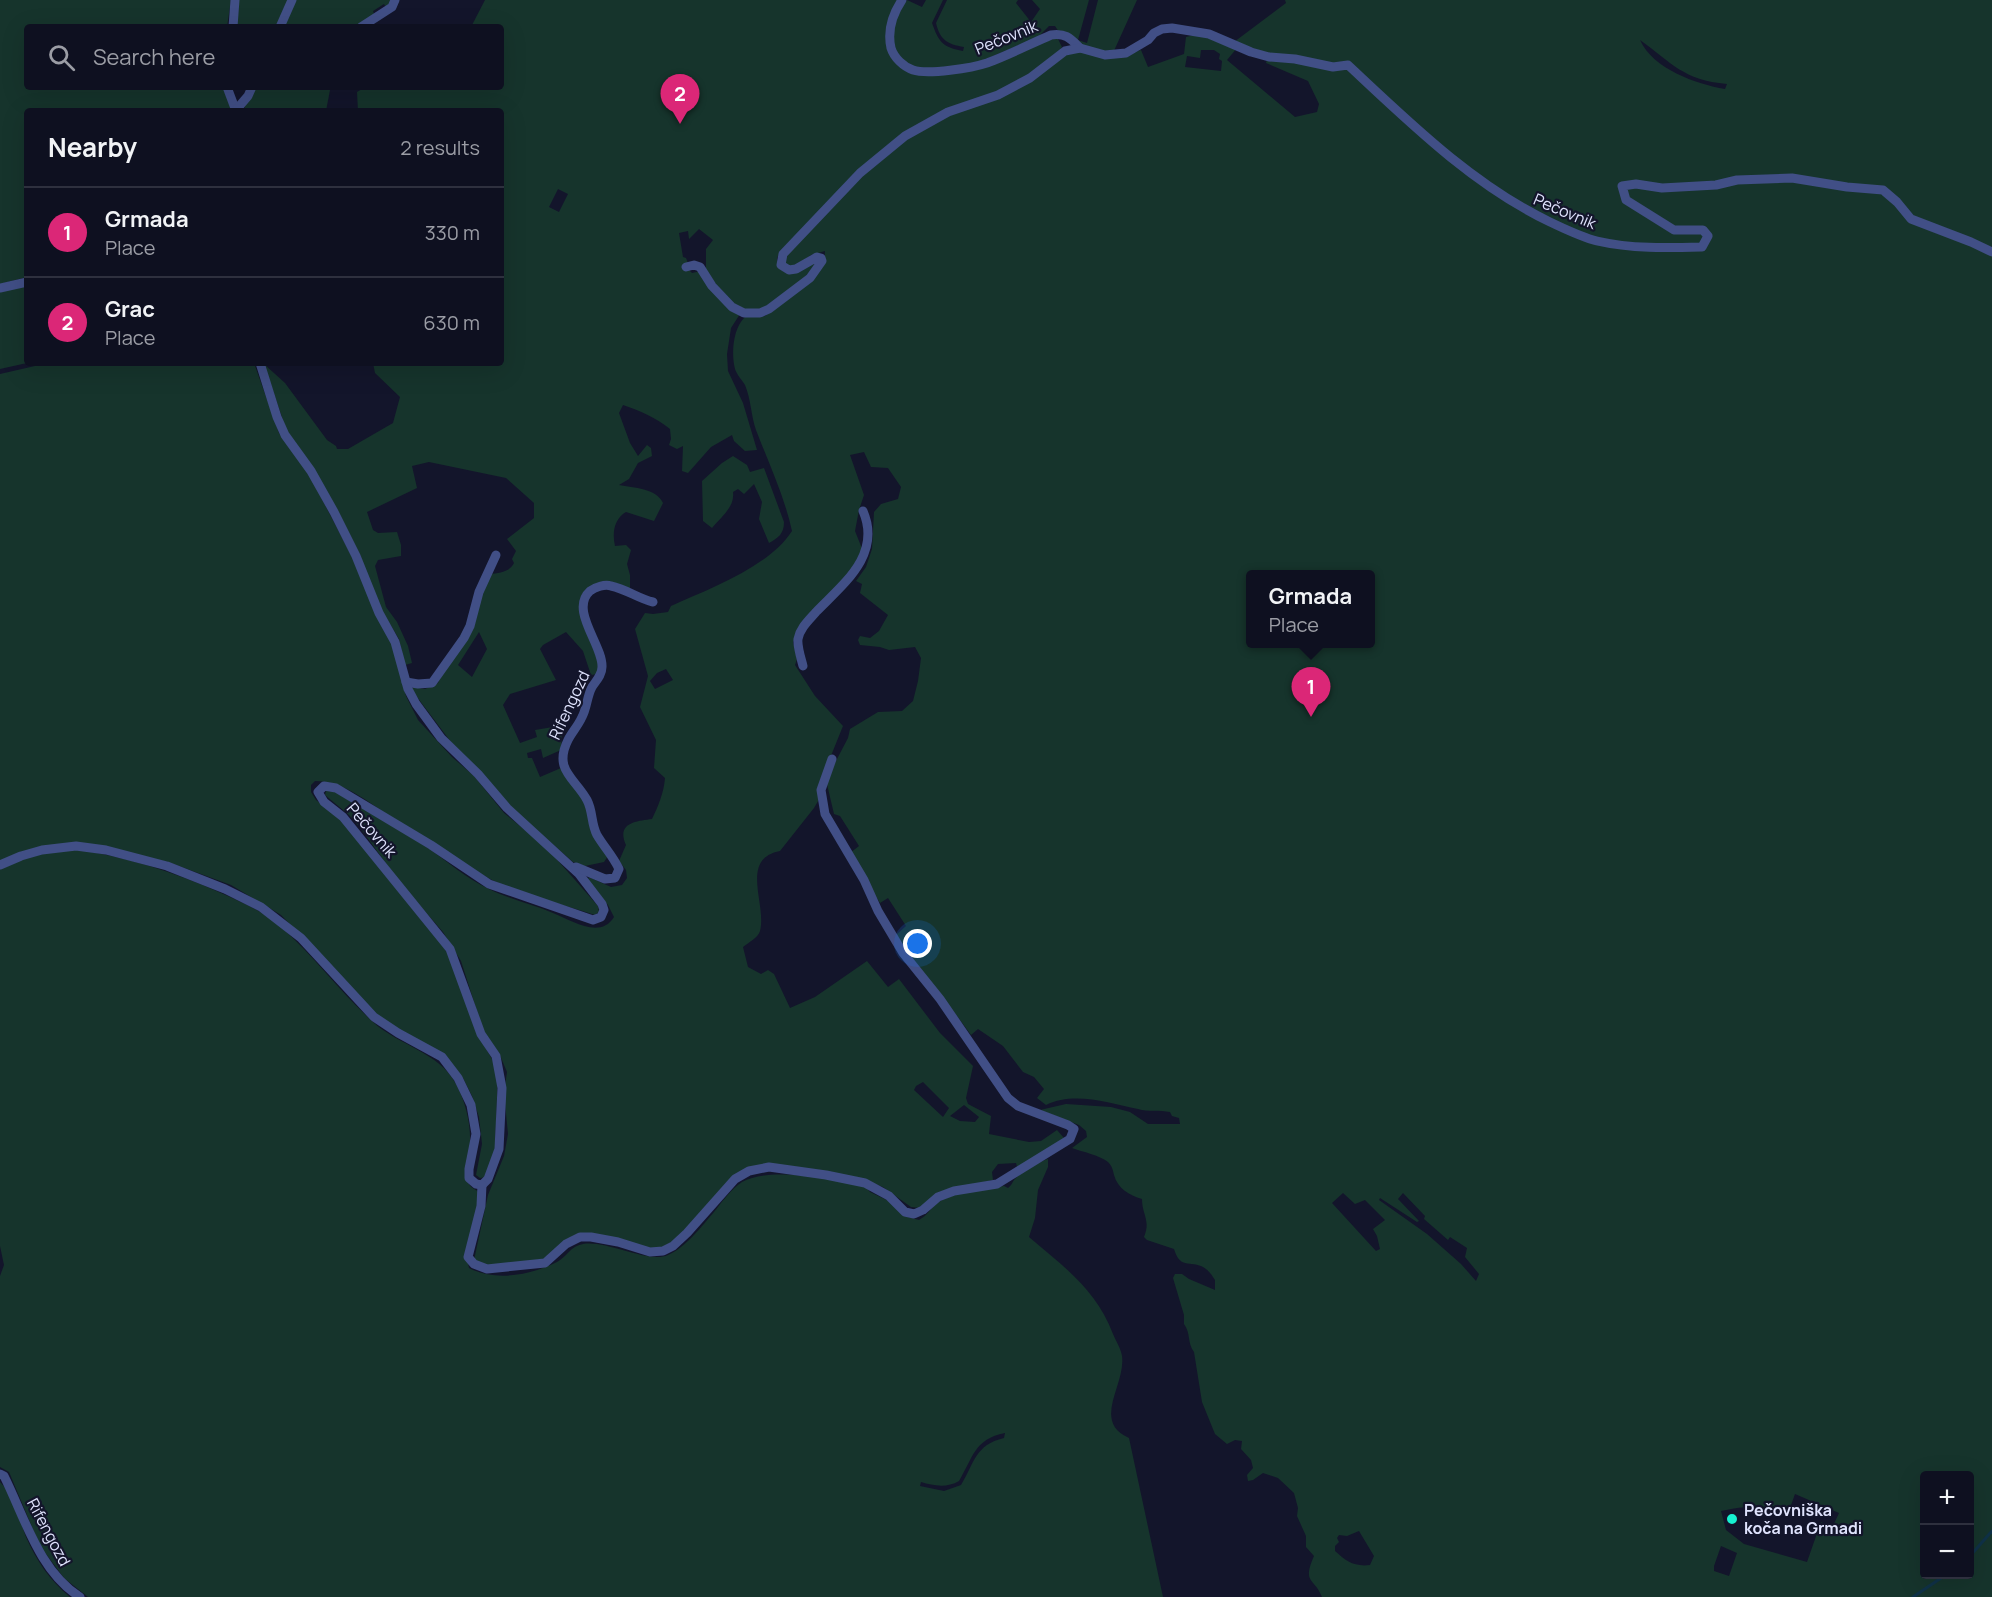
<!DOCTYPE html>
<meta charset="utf-8">
<style>
body{margin:0;font-family:Manrope,sans-serif;background:#1c1e2d;color:#f1f3f6}
.controls{position:absolute;right:18px;bottom:18px;display:grid;overflow:hidden;border-radius:6px;box-shadow:0 6px 24px #0002}
.controls button{width:54px;height:54px;display:grid;place-items:center;padding:0;border:0;border-bottom:2px solid #2e303e;background:#0e1020;color:#f1f3f6;font:30px sans-serif}
.you{position:absolute;left:918px;top:944px;width:21px;height:21px;margin:-15px;border:4px solid #fff;border-radius:50%;background:#1a73e8;box-shadow:0 0 0 9px #1a73e833}
.badge{display:grid;place-items:center;width:39px;height:39px;border-radius:50%;background:#db2777;color:#fff;font-size:20px;font-weight:700}
.pin{position:absolute;translate:-50% -50px;filter:drop-shadow(0 2px 3px #0008)}
.pin::after{content:'';position:absolute;top:32px;width:21px;height:18px;background:inherit;clip-path:polygon(0 0,100% 0,50% 100%)}
.popup{position:absolute;left:1246px;top:570px;width:129px;height:78px;box-sizing:border-box;display:grid;place-content:center;border-radius:6px;background:#0e1020;filter:drop-shadow(0 2px 4px #0005);font-size:20px;white-space:nowrap;color:#9b9da5}
.popup b{font-size:22px;color:#f1f3f6}
.popup::after{content:'';position:absolute;left:50%;top:100%;margin-left:-12px;border:12px solid transparent;border-top-color:#0e1020}
.list{margin:0;padding:0;list-style:none}
h2{display:flex;justify-content:space-between;align-items:center;height:78px;margin:0;padding:0 24px;font-size:26px}
h2 small{font-size:20px;font-weight:400;color:#9b9da5}
.list li{display:grid;grid-template-columns:39px 1fr auto;gap:18px;align-items:center;box-sizing:border-box;height:90px;padding:0 24px;border-top:2px solid #2e303e}
.list b{display:block;font-size:22px;white-space:nowrap}
.list p{margin:0;font-size:20px;white-space:nowrap;color:#9b9da5}
.list em{font-size:20px;font-style:normal;color:#9b9da5}
.icon{flex:none;width:33px;height:33px;fill:none;stroke:currentColor;stroke-width:2;stroke-linecap:round;stroke-linejoin:round}
.map{position:relative;flex:none;width:1992px;height:1597px;overflow:hidden}
.search{position:absolute;background:#0e1020;box-shadow:0 6px 24px #0002;left:24px;top:24px;width:480px;height:66px;display:flex;align-items:center;gap:15px;box-sizing:border-box;padding:0 21px;border-radius:6px;color:#9b9da5;font-size:22px}
.panel{position:absolute;background:#0e1020;box-shadow:0 6px 24px #0002;left:24px;top:108px;width:480px;height:258px;border-radius:6px}
.map>svg:first-child{display:block}
.green{fill:#16342c;fill-rule:evenodd}
.lines{fill:none;stroke-linecap:round;stroke-linejoin:round}
.stream{stroke:#0f3148;stroke-width:3}
.minor{stroke:#414f86;stroke-width:9}
.poi-dot{fill:#17f0d1;stroke:#13152b;stroke-width:2}
.labels{text-anchor:middle;dominant-baseline:central;stroke-width:4.5;stroke-linejoin:round;paint-order:stroke}
.street-label{font-size:16px;fill:#dfe3fd;stroke:#13152b}
.poi-label{font-size:16px;font-weight:bold;fill:#dfe3fd;stroke:#13152b;text-anchor:start}
</style>
<div class="map">
<svg width="1992" height="1597" viewBox="0 0 1992 1597">
<rect width="100%" height="100%" fill="#13152b"/>
<g class="green">
<path d="M0,0H231L227,27H27V87H223L233,111H27V277L0,284Z"/>
<path d="M239,0H290L279,27H237Z"/>
<path d="M296,0H393L387,9L384,4L373,11L375,17L356,27H284Z"/>
<path d="M485,0H901L887,35L909,72L970,70L1057,37L1062,47L1059,52L1025,79L907,132L782,249L777,258V266L786,273L816,262L809,275L760,311L738,308L724,297L706,269V249L713,240L699,229L689,239L688,231L679,233L683,257L686,258L690,268L688,269L692,273L701,271L740,314L731,328L727,354L728,371L743,403L757,450L745,451L734,441L732,435L711,447L688,473L682,471L683,446L677,449L669,445L671,439L670,429C655,417 640,411 623,405L619,413L630,443L638,456L647,445L651,448L652,456L638,463L629,479L619,485C634,488 656,488 663,503L654,521L626,512C614,519 612,533 615,546L626,545L631,550L627,564L630,575V592L602,584L580,604V614L600,666L598,674L591,675L583,651L566,632L543,645L540,649L556,680L510,694L503,705L520,743L537,737L535,730L559,726L562,729L561,750L543,758L541,749L527,753L528,758H532L540,777L561,768L584,800L608,856L604,862L585,866L573,862L510,807L457,750L411,689L413,687L425,689L438,683C453,645 475,612 490,574C499,573 510,572 514,563L512,559L516,551L507,539L534,518V503L506,478L429,462L412,466L417,488L367,512L373,530L378,533L397,532L401,545V556L378,560L375,566L386,607L397,622L408,646L412,663L405,665L399,639L378,604L360,555L286,429L264,364L285,383L327,440L336,446L337,449H348L393,423L400,397L375,373L373,363H501V111H358L357,92C371,83 384,89 399,90C409,90 400,88 409,88C416,87 425,90 433,90L435,87H501V27H471ZM558,189L568,194L559,212L549,207ZM479,632L487,649L472,677L458,665Z"/>
<path d="M907,0L922,7L926,0H943L932,23C939,43 943,47 963,51L964,47C947,44 940,40 936,23L947,0H1018L1016,3L1031,22L1040,9L1032,0H1089L1078,40L1087,43L1098,0H1137L1113,53L1092,51L1059,32L1055,26H1049L1038,37L974,64L923,69L913,67L897,57L891,38L896,17Z"/>
<path d="M1285,0H1992V1597H1322C1314,1577 1302,1584 1314,1556L1306,1547V1536L1297,1516L1298,1508L1294,1493L1278,1478L1263,1473L1253,1480L1248,1481L1247,1475L1253,1468L1251,1460L1241,1449L1242,1441L1235,1440L1227,1444L1215,1434L1202,1402L1194,1352C1187,1343 1191,1333 1184,1324V1315L1173,1278L1175,1274H1182L1189,1279L1215,1290V1280C1211,1274 1208,1269 1201,1266C1187,1261 1180,1268 1174,1249L1147,1240L1144,1237C1151,1220 1142,1215 1142,1199C1129,1195 1118,1189 1114,1175C1113,1170 1112,1166 1108,1162C1099,1155 1083,1152 1072,1148L1087,1137L1086,1131L1079,1125L1040,1110L1066,1104L1111,1107L1130,1112L1148,1124H1180L1179,1118L1172,1116L1170,1112C1160,1110 1148,1112 1138,1109C1109,1103 1074,1091 1046,1105L1037,1098L1044,1089L1034,1077L1023,1072L1003,1046L978,1029L971,1035C947,1001 919,970 896,935L906,926L888,898L880,903L850,853L859,846L840,816L834,814L826,780L848,738L850,729L878,712L902,711L913,701L918,681L921,658L915,647L889,650L880,647L860,645L858,640L860,636L870,638L879,631L888,615L860,593L862,584L856,581L866,567L872,549L874,512L881,504L898,499L901,487L888,468L871,467L864,452L850,455L864,495L859,510L855,531L863,551L861,560L793,642L797,659L795,665L815,696L843,726L822,778L821,796L814,808L780,851C739,859 767,904 760,931C758,938 749,942 743,947L748,967L761,974L768,970L774,974L790,1008L815,997L867,961L888,987L899,979L940,1033L973,1066L966,1098L968,1104L991,1116L989,1134L1029,1142L1041,1141L1057,1130L1064,1138L1018,1170L1016,1163L998,1164L992,1172L993,1180L939,1192L920,1208L911,1207L883,1187L862,1179L824,1171H748L663,1251L583,1234L552,1258L491,1268L474,1260L488,1195L504,1156L508,1134L504,1093L507,1072L499,1053L483,1030L461,961L443,932L401,884L361,829L349,815L325,795L326,791L339,792C368,811 399,829 428,848C448,862 466,878 489,889C509,899 532,904 553,913C571,920 600,940 614,917L608,905L587,881L589,877L611,887L622,885L627,878L626,870L619,861L626,845C616,823 636,821 652,819C658,807 664,792 665,778L654,768L656,740L640,707L648,676L635,629L645,613L653,614L668,612L671,606C709,589 769,567 792,531C784,495 769,464 756,430C751,416 751,399 745,385C742,380 737,375 735,369C731,354 733,328 745,317L765,316L812,281L824,263L825,251L811,255L793,268L786,266V256L859,177L908,137L951,112L1001,95L1071,51L1127,55L1141,50L1148,67L1184,54L1186,37L1198,34L1237,48L1227,60L1295,117L1317,112L1319,104L1308,81L1266,63L1267,59L1273,55L1234,42L1286,3ZM1640,40C1672,63 1683,80 1727,84L1725,89C1696,84 1653,69 1640,40ZM1201,50H1214L1220,54L1219,59L1222,61L1221,71L1185,67L1187,56L1200,58ZM1251,574H1371V644H1251ZM666,669L673,680L655,689L650,681L657,673ZM923,1082L949,1108L943,1117L914,1090L916,1086ZM964,1105L979,1117L975,1122L960,1121L950,1116ZM1343,1193L1355,1204L1365,1200L1385,1220L1373,1229L1377,1236L1380,1249L1376,1251L1332,1203ZM1403,1193L1425,1216L1424,1219L1448,1240L1450,1237L1467,1248L1465,1257L1479,1274L1476,1281L1461,1264L1427,1234L1379,1200L1380,1198L1417,1222L1419,1221L1398,1199ZM1924,1476H1970V1574H1924ZM1795,1494L1839,1513L1832,1528L1821,1522L1807,1562L1744,1544L1726,1530L1721,1511C1732,1509 1744,1506 1755,1508C1768,1510 1777,1512 1790,1508ZM1359,1531L1374,1556L1370,1565C1354,1567 1346,1561 1335,1551V1546L1339,1542L1337,1538L1339,1535L1347,1536ZM1721,1546L1737,1553L1729,1576L1714,1571V1566Z"/>
<path d="M254,87H327L330,90L326,111H243Z"/>
<path d="M27,284V363L0,369V292Z"/>
<path d="M48,363H254L279,433L309,474L353,559L391,639L406,696L418,720L452,757L474,776L504,813L545,846L598,906L599,912L595,915C560,903 523,896 490,879C454,860 420,835 385,813C364,799 342,781 315,781L311,785V792L316,800L345,822L437,936L455,966L477,1033L492,1059L498,1072L495,1148L486,1177L480,1178L476,1175L482,1144L479,1117L472,1096L463,1078L380,1017L281,915L231,885L168,862L76,844L0,861V374Z"/>
<path d="M733,456L747,465L750,472L764,468L784,522C784,534 778,538 769,543L759,519L762,502L754,484L744,494L738,489L733,492C735,507 721,517 712,528L703,521L702,481L722,463Z"/>
<path d="M73,849C125,856 174,872 221,893C243,903 263,911 281,927C314,956 340,992 373,1022C398,1045 439,1052 456,1084C466,1103 471,1124 470,1145C469,1155 466,1167 467,1177C467,1186 474,1189 481,1193L467,1257L469,1268C495,1282 531,1275 557,1262C567,1257 570,1246 583,1244C607,1240 649,1264 668,1255C685,1248 702,1226 714,1212C722,1202 731,1189 742,1182C770,1166 833,1180 864,1185L870,1192L895,1204L904,1216L919,1220C928,1215 929,1210 936,1204C951,1192 985,1189 1004,1186L1008,1188C1011,1186 1012,1183 1014,1180C1019,1173 1040,1161 1048,1159V1167L1038,1190L1035,1218L1029,1237C1064,1267 1096,1289 1113,1334C1116,1341 1121,1349 1122,1356C1126,1385 1091,1421 1129,1438L1163,1597H88L64,1578L40,1546L9,1472L0,1467V1276L4,1265L0,1246V867L36,855ZM1005,1433L1004,1438C975,1445 975,1462 961,1485L944,1491L920,1486L921,1482C934,1486 947,1488 959,1481C973,1458 974,1439 1005,1433Z"/>
<path d="M0,1482C14,1495 19,1519 26,1537C36,1560 50,1581 70,1597H0Z"/>
</g>
<g class="lines">
<g class="stream">
<path d="M1970,1556L1992,1531"/>
<path d="M1913,1597L1947,1574"/>
</g>
<g class="minor">
<path d="M902,0C892,15 887,30 891,48C894,58 904,67 913,70C928,75 972,68 987,63C1009,55 1030,44 1051,35C1066,33 1070,38 1080,48"/>
<path d="M233,27L235,0"/>
<path d="M280,27L292,0"/>
<path d="M361,27L392,7L395,0"/>
<path d="M227,87L236,111"/>
<path d="M236,110L248,96L252,87"/>
<path d="M686,267L694,265L700,267L712,286L732,307L744,313H760L769,309L810,278L822,261L821,258L817,257L796,269L789,270L781,265L783,254L860,173L905,136L948,112L998,95L1030,78L1065,51L1080,48L1105,55L1126,53L1148,40L1154,33L1162,29L1172,28L1209,34L1251,52L1269,57L1295,59L1333,67L1348,65C1410,123 1473,185 1550,222C1565,229 1581,237 1597,241C1632,249 1666,248 1702,247L1708,236L1703,230H1674L1626,200L1622,186L1636,184L1662,188L1716,185L1737,180L1792,178L1847,187L1883,190L1897,202L1911,219L1971,242L1992,252"/>
<path d="M0,288L27,282"/>
<path d="M803,666C801,658 797,646 798,639C800,628 809,620 816,612C843,584 882,555 863,511"/>
<path d="M406,682L418,684L432,683L464,638L470,626L479,592L496,555"/>
<path d="M0,865L21,856L42,850L76,846L106,850L167,866L225,889L261,907L301,938L374,1017L398,1033L442,1057L458,1078L471,1105L476,1134L469,1169V1178L476,1184L482,1185L488,1179L499,1149L502,1088L496,1056L481,1034L450,949L343,817L324,802L318,792L324,786L336,788L431,845L489,884L593,920L601,917L604,910L602,904L579,874L507,808L478,774L441,738L416,704L408,689L395,642L379,613L356,556L334,512L311,471L285,435L277,417L260,363"/>
<path d="M576,867L605,879L615,878L619,869C613,856 604,847 597,835C591,824 593,811 587,800C575,778 553,770 568,740C572,732 578,726 582,717C587,708 587,696 592,687C596,681 602,675 602,667C603,645 569,610 590,591C595,587 605,584 611,586C626,589 639,599 653,602"/>
<path d="M482,1185L481,1206L468,1257L474,1264L487,1269L545,1263L566,1244L580,1237H591L618,1242L650,1252L663,1251L673,1246L687,1233L735,1179L749,1171L769,1167L826,1175L865,1183L889,1196L905,1212L914,1214L923,1210L938,1197L954,1191L997,1184L1070,1139L1074,1129L1068,1125L1018,1106L1008,1098L940,999L903,953L878,911L864,880L825,814L821,790L832,759"/>
<path d="M0,1474L4,1476C25,1518 39,1571 80,1597"/>
</g>
</g>
<circle class="poi-dot" cx="1732" cy="1519" r="6"/>
<g class="labels">
<g class="street-label">
<text transform="translate(1006 37) rotate(-22)">Pečovnik</text>
<text transform="translate(1565 211) rotate(23)">Pečovnik</text>
<text transform="translate(569 705) rotate(-65)">Rifengozd</text>
<text transform="translate(372 830) rotate(49)">Pečovnik</text>
<text transform="translate(49 1532) rotate(62)">Rifengozd</text>
</g>
<g class="poi-label">
<text x="1744" y="1510">Pečovniška<tspan x="1744" dy="18">koča na Grmadi</tspan></text>
</g>
</g>
</svg>
<div class="controls">
<button>+</button>
<button>−</button>
</div>
<div class="you"></div>
<div class="pin badge" style="left:1311px;top:717px">1</div>
<div class="popup"><b>Grmada</b>Place</div>
<div class="pin badge" style="left:680px;top:124px">2</div>
<div class="search"><svg class="icon" aria-label="search" viewBox="0 0 24 24"><circle cx="10" cy="10" r="6"/><path d="M15 15l6 6"/></svg>Search here</div>
<section class="panel">
<h2>Nearby<small>2 results</small></h2>
<ul class="list">
<li><span class="badge">1</span><div><b>Grmada</b><p>Place</p></div><em>330 m</em></li>
<li><span class="badge">2</span><div><b>Grac</b><p>Place</p></div><em>630 m</em></li>
</ul>
</section>
</div>
